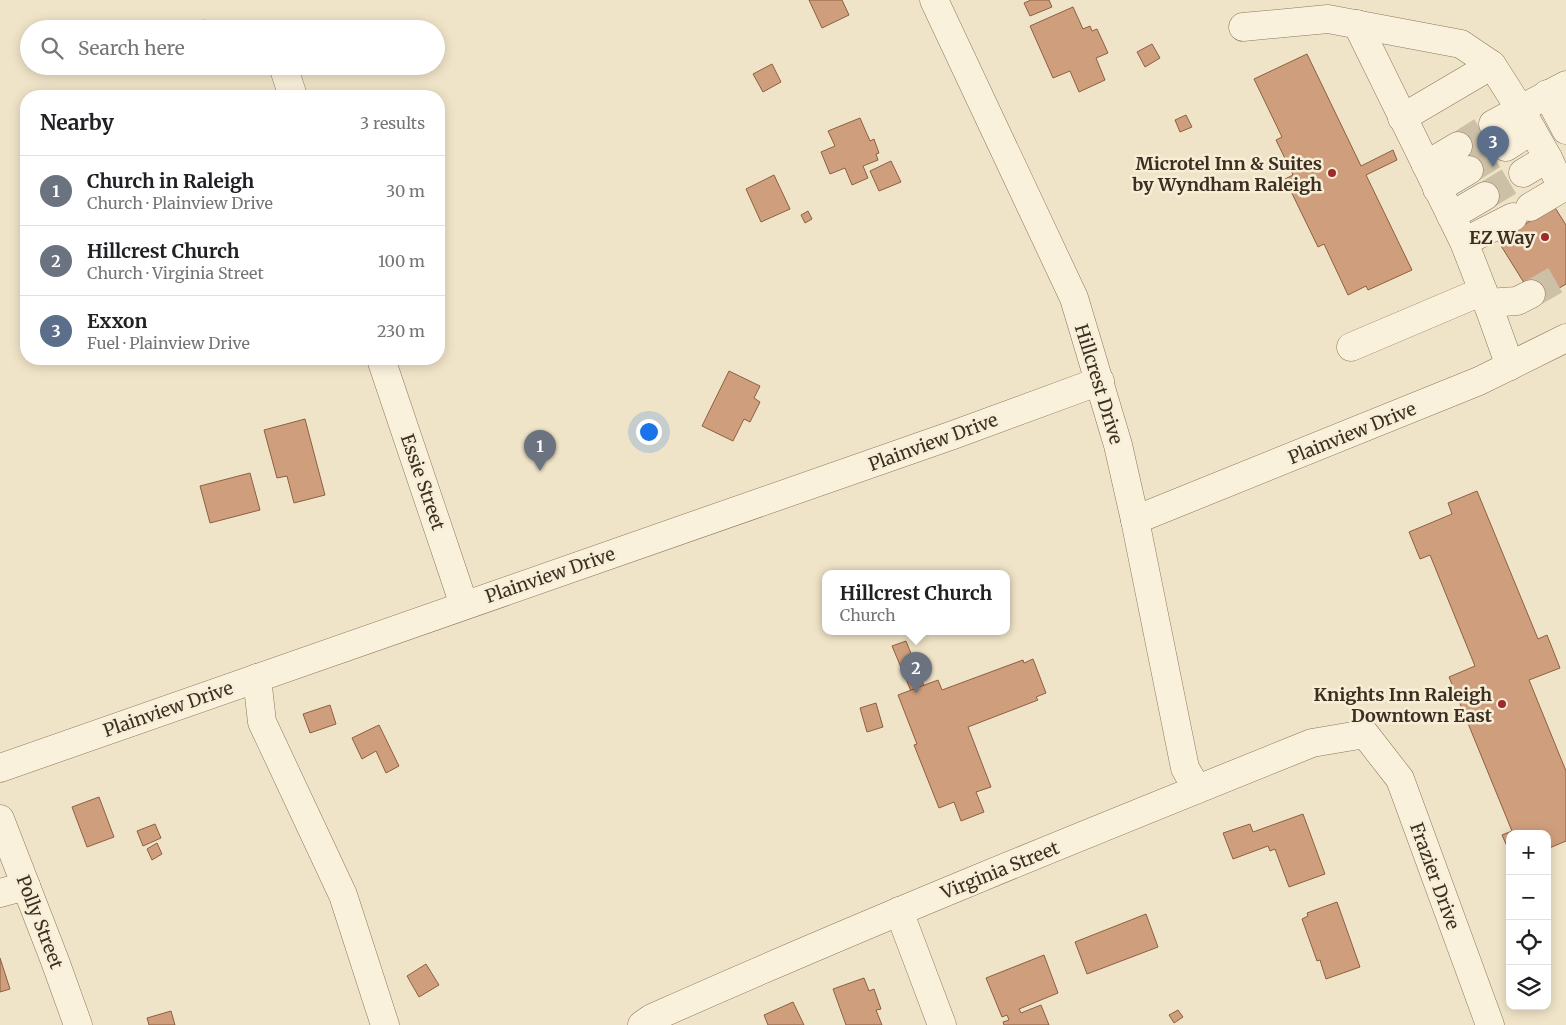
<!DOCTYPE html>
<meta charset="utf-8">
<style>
body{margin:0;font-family:Merriweather,serif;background:#f6f6f6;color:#202124}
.controls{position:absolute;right:15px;bottom:15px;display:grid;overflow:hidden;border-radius:10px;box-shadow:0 2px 12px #0003}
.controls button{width:45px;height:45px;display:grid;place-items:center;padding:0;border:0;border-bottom:1px solid #e0e0e0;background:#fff;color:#202124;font:25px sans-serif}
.you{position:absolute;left:648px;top:431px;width:18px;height:18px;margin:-12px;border:4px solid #fff;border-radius:50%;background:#1a73e8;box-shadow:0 0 0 8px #1a73e833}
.badge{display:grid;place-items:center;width:32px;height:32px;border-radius:50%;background:#0f766e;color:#fff;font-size:16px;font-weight:700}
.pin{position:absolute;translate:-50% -41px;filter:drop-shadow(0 1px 2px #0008)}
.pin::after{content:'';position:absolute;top:26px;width:18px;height:15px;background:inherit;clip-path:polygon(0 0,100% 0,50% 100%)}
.popup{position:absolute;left:822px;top:570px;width:188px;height:65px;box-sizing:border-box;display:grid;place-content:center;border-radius:10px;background:#fff;filter:drop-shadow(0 1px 4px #0005);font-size:16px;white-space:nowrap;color:#757577}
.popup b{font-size:19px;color:#202124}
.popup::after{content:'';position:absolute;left:50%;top:100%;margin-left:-10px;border:10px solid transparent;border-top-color:#fff}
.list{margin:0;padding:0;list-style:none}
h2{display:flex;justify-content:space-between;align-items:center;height:65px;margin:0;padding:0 20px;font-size:21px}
h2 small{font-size:16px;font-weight:400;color:#757577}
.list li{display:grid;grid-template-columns:32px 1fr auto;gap:15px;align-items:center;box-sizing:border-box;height:70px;padding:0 20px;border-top:1px solid #e0e0e0}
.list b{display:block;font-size:19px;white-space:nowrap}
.list p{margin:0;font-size:16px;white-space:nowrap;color:#757577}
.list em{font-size:16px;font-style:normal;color:#757577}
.icon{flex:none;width:28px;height:28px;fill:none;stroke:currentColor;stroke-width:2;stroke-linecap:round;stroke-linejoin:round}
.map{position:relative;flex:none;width:1566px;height:1025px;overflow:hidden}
.search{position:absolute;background:#fff;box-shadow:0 2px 12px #0003;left:20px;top:20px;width:425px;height:55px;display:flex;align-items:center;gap:12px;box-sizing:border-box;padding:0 18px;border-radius:28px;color:#757577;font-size:19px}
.panel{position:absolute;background:#fff;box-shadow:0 2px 12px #0003;left:20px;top:90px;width:425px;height:275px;border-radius:20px}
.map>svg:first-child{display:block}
.building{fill:#cf9f7d;stroke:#8d5f41}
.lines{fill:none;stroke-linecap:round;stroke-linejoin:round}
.minor-tunnel{stroke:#ccc0a6;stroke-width:28;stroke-dasharray:28 14;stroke-linecap:butt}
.minor-casing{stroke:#8d765c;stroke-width:29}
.minor{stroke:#faf1dc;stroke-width:28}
.poi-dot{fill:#9e2a2b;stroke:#f7eed8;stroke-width:2}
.labels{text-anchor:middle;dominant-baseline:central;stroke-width:5;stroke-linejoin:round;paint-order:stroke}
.poi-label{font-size:18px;font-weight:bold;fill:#3d2e20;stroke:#f7eed8;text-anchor:end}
.street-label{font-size:18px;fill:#3d2e20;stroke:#f7eed8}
</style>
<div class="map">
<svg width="1566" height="1025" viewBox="0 0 1566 1025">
<rect width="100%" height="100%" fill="#f0e4c8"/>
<g class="building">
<path d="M809,0H842L849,15L822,28Z"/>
<path d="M1031,0H1049L1052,7L1030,16L1024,3Z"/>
<path d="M1073,7L1083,29L1090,26L1092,31L1097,29L1108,53L1096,58L1105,80L1079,92L1070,71L1053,78L1030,26Z"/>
<path d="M205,20L207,29H176Z"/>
<path d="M1152,44L1160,58L1145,67L1137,52Z"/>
<path d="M1307,54L1361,166L1393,150L1397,160L1366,175L1412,270L1368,290L1366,286L1348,295L1324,244L1318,247L1285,179L1293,175L1276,140L1282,137L1254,79Z"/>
<path d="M772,64L781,82L763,92L753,74Z"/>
<path d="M179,66H207L181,74Z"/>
<path d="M1186,115L1192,127L1180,132L1175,120Z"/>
<path d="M860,118L870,141L874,139L879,153L876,154L878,160L863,166L868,178L852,185L845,168L830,174L821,152L835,146L828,131Z"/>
<path d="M891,161L901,182L879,191L870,171Z"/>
<path d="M774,175L790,209L761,222L746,189Z"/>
<path d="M1554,206L1566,225V284L1536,302L1498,241Z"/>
<path d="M808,211L812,219L805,223L801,215Z"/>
<path d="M729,371L760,386L754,398L760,402L750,422L744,419L733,441L702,426Z"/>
<path d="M305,419L325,495L294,503L287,476L277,478L264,430Z"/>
<path d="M250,473L260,510L210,523L200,486Z"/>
<path d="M1477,491L1538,639L1547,635L1560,668L1529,680L1566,771V841L1547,849V834H1510V853L1502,835L1512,831L1449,677L1475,666L1430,555L1420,559L1409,532L1452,514L1448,503Z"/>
<path d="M906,641L924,686L911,691L892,646Z"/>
<path d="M1033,659L1046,693L1036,697L1038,700L968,727L991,787L976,792L984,812L961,821L954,802L939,808L914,745L917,744L898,695L938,680L942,690L1023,660L1024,663Z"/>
<path d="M876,703L883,727L867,732L860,708Z"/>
<path d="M330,705L336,724L310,733L303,714Z"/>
<path d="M379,725L399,766L386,773L376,751L362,759L352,738Z"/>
<path d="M99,797L114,837L87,847L72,807Z"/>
<path d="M1303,814L1325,874L1289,887L1275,849L1270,851L1268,846L1233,859L1223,833L1250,824L1253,832Z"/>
<path d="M155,824L161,838L143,846L137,831Z"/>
<path d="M157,843L162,854L152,860L147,849Z"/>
<path d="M1337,902L1360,967L1326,979L1320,960L1317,961L1302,919L1308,916L1307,913Z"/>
<path d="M1146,914L1158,947L1087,974L1075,942Z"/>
<path d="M1044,955L1058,993L1019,1009L1021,1013L1041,1005L1049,1025H1004L1003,1022L1009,1020L1007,1015L1002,1017L986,978Z"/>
<path d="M0,958L10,989L0,992Z"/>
<path d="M426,964L439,985L419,997L407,976Z"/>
<path d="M864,978L869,991L874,989L881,1009L876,1010L882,1025H846L833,989Z"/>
<path d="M793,1002L804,1025H768L764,1015Z"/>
<path d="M1178,1010L1183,1017L1174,1023L1169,1015Z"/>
<path d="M171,1011L175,1025H149L147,1018Z"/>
</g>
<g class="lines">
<g class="minor-tunnel">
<path d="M1458,146L1493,124"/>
<path d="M1469,170L1506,147"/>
<path d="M1485,196L1523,173"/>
<path d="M1531,294L1566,274"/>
</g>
<defs>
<g id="minor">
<path d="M934,0L1074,298L1118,445L1135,520L1185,768L1197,789"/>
<path d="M1243,27L1328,19L1461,44L1492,65L1520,109L1548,158L1562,188L1530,207"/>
<path d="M283,66L293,96"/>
<path d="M1547,94L1566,130"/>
<path d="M1402,118L1492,65"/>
<path d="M1493,124L1566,85"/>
<path d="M1506,147L1532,130"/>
<path d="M1426,165L1458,146"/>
<path d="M1523,173L1548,158"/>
<path d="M1437,189L1469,170"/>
<path d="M1451,216L1485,196"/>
<path d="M1464,242L1513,217"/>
<path d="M1483,291L1510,366"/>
<path d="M1487,303L1517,301L1531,294"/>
<path d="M1351,347L1483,291L1464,242L1357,24"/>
<path d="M381,359L464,605"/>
<path d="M1135,520L1479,381L1566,338"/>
<path d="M257,678L262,722L343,895L385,1025"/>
<path d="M0,768L953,435L1100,381"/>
<path d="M0,819L55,961L78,1025"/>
<path d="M0,893L26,886"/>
<path d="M899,911L942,1025"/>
<path d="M642,1025L652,1018C870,921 1091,832 1312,743L1365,734L1400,779L1490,1025"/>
</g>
</defs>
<use href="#minor" class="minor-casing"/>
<use href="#minor" class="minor"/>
</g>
<g class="poi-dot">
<circle cx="1332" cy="173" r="5"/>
<circle cx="1545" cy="237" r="5"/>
<circle cx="1502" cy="704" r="5"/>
</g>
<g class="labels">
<g class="poi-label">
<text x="1322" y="163">Microtel Inn &amp; Suites<tspan x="1322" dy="21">by Wyndham Raleigh</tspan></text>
<text x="1535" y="237">EZ Way</text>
<text x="1492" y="694">Knights Inn Raleigh<tspan x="1492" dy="21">Downtown East</tspan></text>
</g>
<g class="street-label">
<text transform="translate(1099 384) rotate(73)">Hillcrest Drive</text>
<text transform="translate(1352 433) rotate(-22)">Plainview Drive</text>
<text transform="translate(933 442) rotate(-20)">Plainview Drive</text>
<text transform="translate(423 482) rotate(71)">Essie Street</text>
<text transform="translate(550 575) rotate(-19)">Plainview Drive</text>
<text transform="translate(168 709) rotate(-19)">Plainview Drive</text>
<text transform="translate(1000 870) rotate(-22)">Virginia Street</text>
<text transform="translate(1435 876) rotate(70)">Frazier Drive</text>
<text transform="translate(40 922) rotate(69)">Polly Street</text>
</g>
</g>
</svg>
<div class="controls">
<button>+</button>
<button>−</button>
<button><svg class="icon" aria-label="locate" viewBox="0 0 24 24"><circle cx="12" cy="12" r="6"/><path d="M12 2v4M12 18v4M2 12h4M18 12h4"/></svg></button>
<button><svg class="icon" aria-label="layers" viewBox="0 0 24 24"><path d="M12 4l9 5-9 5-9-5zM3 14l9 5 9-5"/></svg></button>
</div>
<div class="you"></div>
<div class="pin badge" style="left:540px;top:471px;background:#6b7280">1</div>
<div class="pin badge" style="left:916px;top:693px;background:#6b7280">2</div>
<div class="popup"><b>Hillcrest Church</b>Church</div>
<div class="pin badge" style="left:1493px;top:167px;background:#5c6f8a">3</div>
<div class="search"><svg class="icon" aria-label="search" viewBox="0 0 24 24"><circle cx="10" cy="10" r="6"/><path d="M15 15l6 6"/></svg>Search here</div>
<section class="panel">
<h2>Nearby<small>3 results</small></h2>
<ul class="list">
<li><span class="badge" style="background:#6b7280">1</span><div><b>Church in Raleigh</b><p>Church · Plainview Drive</p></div><em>30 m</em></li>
<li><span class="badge" style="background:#6b7280">2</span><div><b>Hillcrest Church</b><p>Church · Virginia Street</p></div><em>100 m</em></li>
<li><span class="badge" style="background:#5c6f8a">3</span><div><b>Exxon</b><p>Fuel · Plainview Drive</p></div><em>230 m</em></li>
</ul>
</section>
</div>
